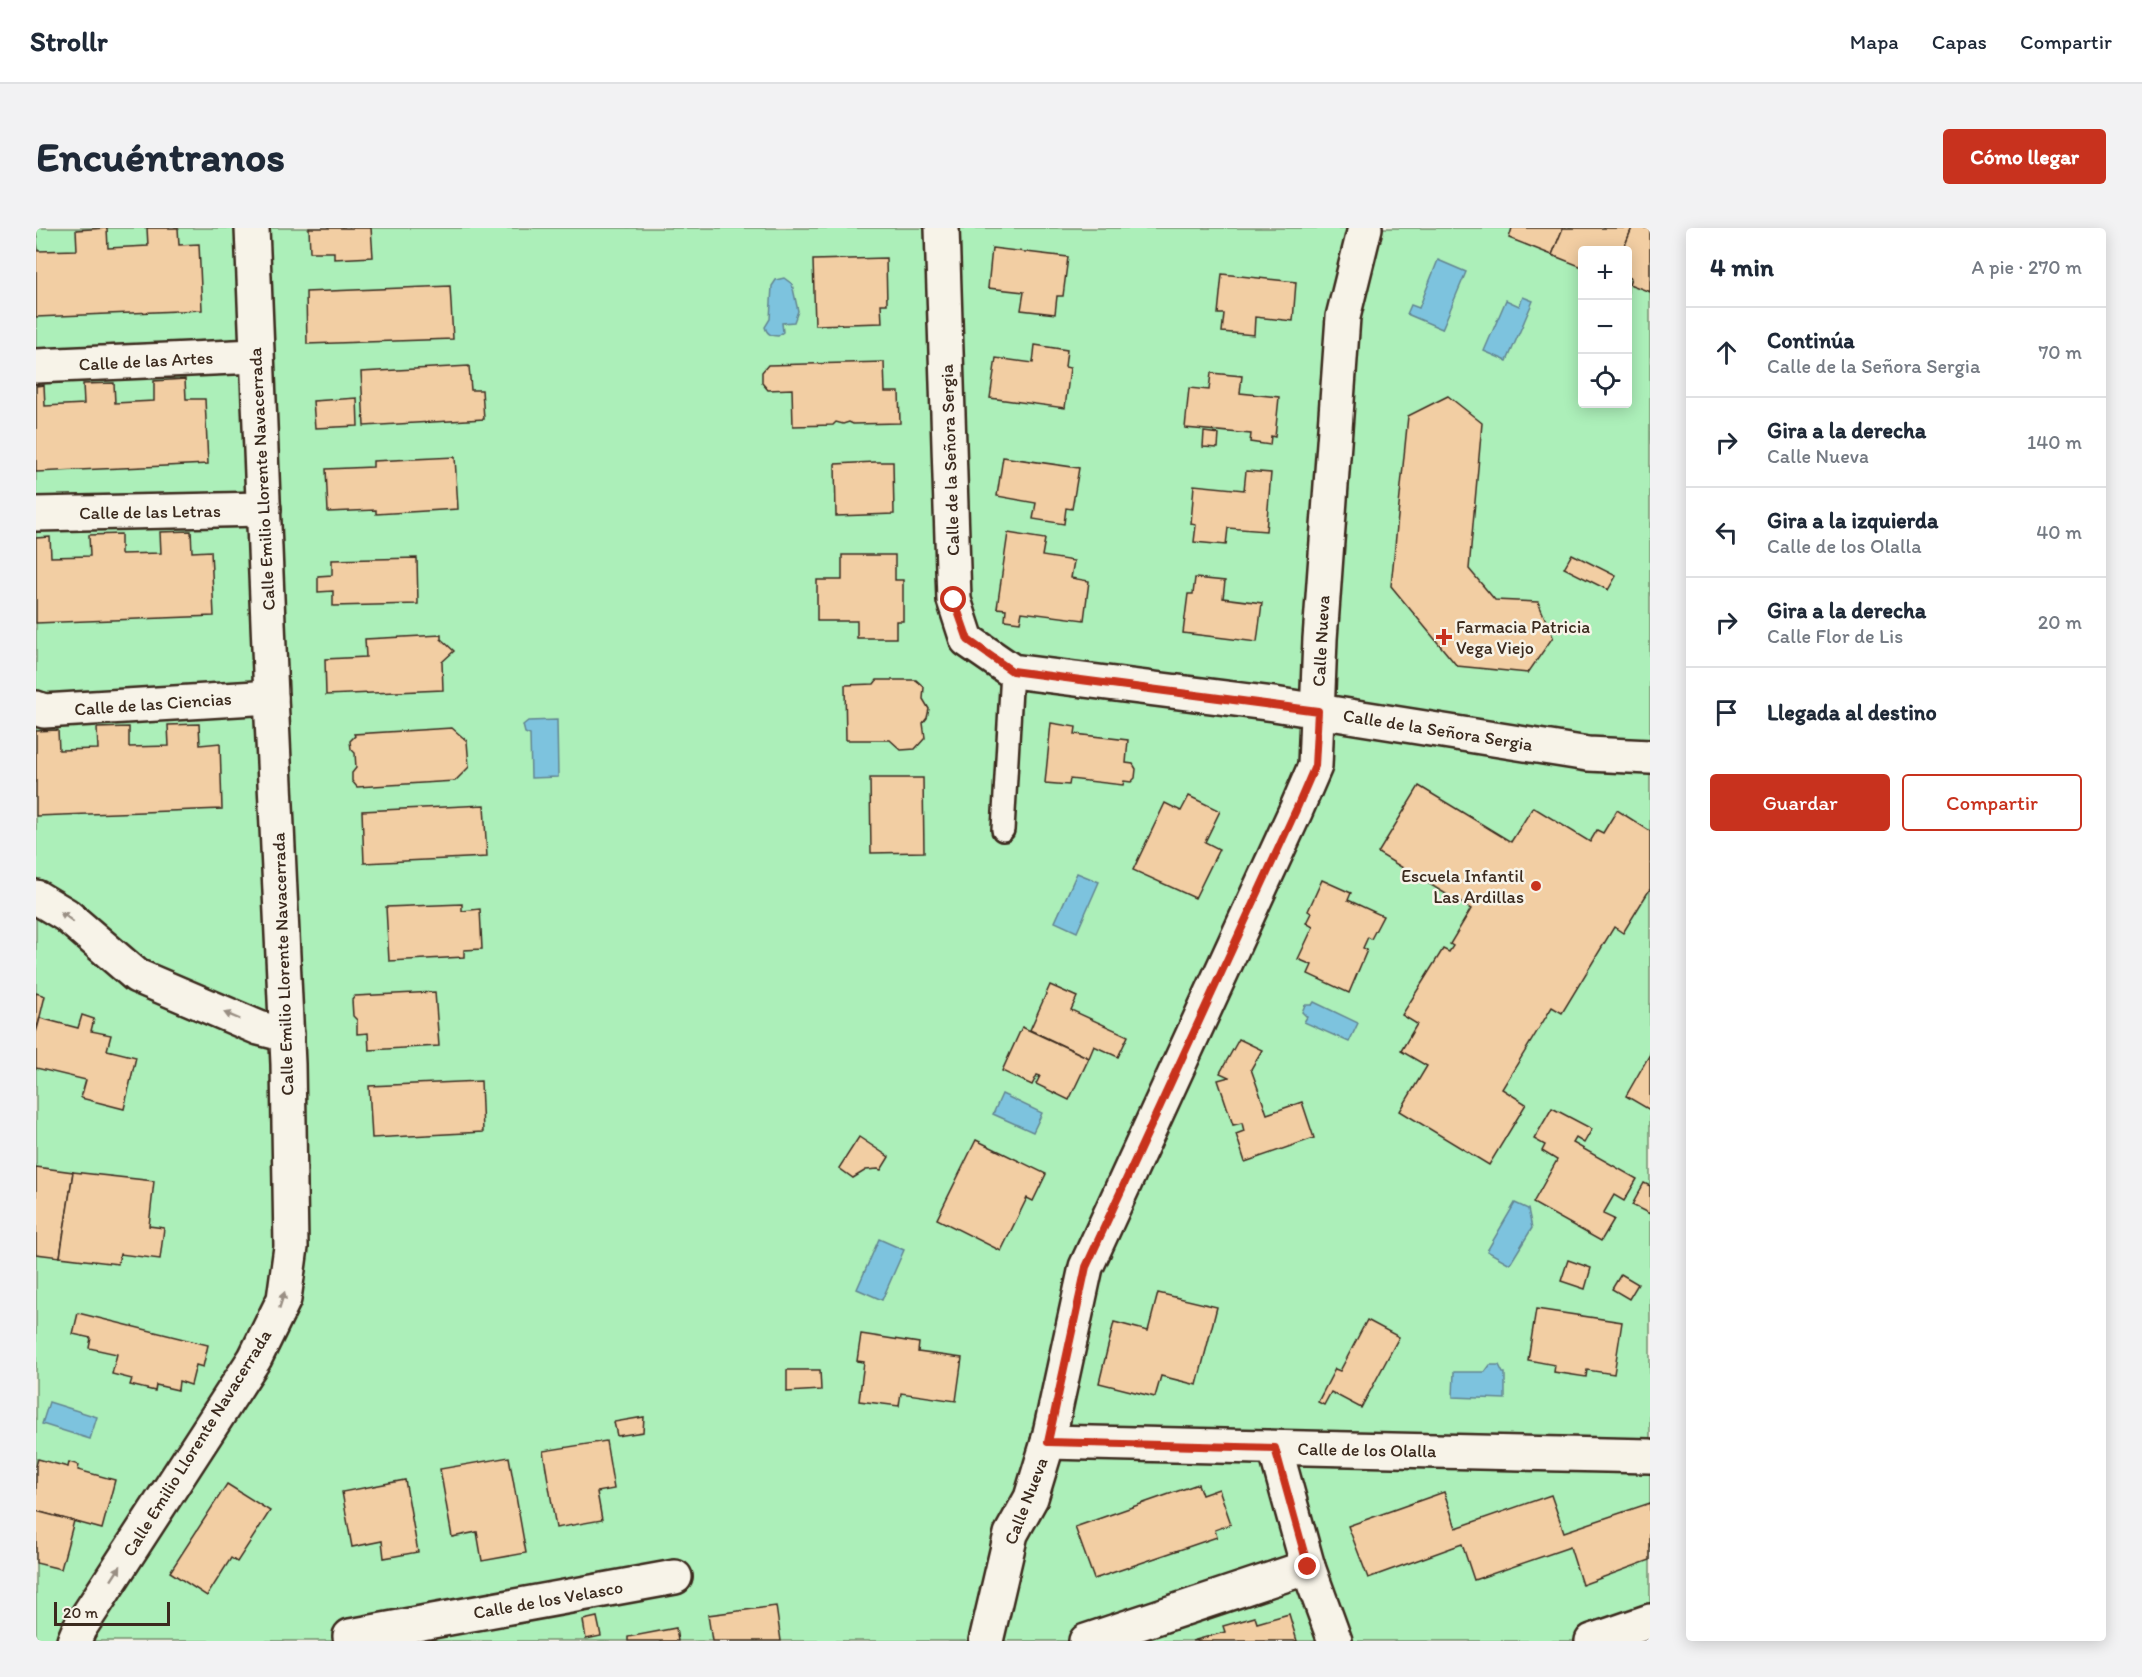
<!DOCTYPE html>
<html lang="es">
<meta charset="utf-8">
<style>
body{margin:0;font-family:Itim,sans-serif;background:#f2f2f3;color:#1f2937}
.controls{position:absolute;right:18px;top:18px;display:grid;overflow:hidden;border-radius:6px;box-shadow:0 3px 15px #0003}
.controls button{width:54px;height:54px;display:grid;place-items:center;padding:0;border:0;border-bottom:2px solid #e0e1e3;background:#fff;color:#1f2937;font:30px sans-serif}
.scale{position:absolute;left:18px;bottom:15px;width:116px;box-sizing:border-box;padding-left:6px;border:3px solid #3b2a1e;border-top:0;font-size:16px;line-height:21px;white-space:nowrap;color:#3b2a1e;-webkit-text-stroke:4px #f7f3e8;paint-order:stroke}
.stop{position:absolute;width:18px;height:18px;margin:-14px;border:4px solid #c8321e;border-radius:50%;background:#fff}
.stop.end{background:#c8321e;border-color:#fff;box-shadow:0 2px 6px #0008}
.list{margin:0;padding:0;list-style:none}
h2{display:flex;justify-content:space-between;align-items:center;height:78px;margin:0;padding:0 24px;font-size:26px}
h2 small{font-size:20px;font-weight:400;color:#747a83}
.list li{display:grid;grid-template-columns:39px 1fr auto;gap:18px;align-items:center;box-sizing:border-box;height:90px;padding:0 24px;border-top:2px solid #e0e1e3}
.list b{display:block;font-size:22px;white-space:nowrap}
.list p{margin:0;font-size:20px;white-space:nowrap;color:#747a83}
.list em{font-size:20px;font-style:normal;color:#747a83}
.actions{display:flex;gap:12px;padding:18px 24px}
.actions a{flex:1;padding:14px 0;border:2px solid #c8321e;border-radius:6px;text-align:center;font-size:21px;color:#c8321e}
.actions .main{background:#c8321e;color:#fff}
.icon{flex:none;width:33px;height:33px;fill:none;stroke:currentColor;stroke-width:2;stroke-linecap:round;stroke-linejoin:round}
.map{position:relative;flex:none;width:1614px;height:1413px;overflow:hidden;border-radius:6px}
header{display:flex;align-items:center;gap:36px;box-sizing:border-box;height:84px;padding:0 30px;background:#fff;border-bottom:2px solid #e0e1e3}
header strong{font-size:28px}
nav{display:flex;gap:33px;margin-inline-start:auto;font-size:21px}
.intro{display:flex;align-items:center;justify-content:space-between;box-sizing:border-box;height:144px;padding:0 36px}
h1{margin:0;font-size:42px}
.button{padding:15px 27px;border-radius:6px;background:#c8321e;color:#fff;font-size:21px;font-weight:700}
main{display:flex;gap:36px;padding:0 36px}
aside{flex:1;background:#fff;border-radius:6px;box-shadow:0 3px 15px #0003}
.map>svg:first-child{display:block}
.green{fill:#acefb9;stroke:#748c6c;stroke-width:1.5;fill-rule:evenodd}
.water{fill:#7dc3de;stroke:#638691;stroke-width:1.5}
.building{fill:#f2cea3;stroke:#3b2a1e;stroke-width:1.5}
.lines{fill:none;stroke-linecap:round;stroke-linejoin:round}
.service-casing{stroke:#3b2a1e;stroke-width:26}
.minor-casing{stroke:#3b2a1e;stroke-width:38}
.service{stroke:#f7f3e8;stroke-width:21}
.minor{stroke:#f7f3e8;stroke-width:33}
.oneway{fill:#998e83}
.route{stroke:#c8321e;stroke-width:8}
.poi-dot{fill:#c8321e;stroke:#f7f3e8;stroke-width:2}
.labels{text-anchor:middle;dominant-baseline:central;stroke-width:5;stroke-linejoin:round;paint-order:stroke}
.street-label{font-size:18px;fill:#3b2a1e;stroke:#f7f3e8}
.poi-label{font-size:18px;fill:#3b2a1e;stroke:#f7f3e8;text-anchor:start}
</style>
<header>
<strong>Strollr</strong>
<nav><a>Mapa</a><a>Capas</a><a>Compartir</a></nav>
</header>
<div class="intro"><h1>Encuéntranos</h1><a class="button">Cómo llegar</a></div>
<main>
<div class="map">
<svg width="1614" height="1413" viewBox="0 0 1614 1413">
<rect width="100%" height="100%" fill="#f7f3e8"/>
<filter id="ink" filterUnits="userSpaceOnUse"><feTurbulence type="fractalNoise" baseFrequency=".0167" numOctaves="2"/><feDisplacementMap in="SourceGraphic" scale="12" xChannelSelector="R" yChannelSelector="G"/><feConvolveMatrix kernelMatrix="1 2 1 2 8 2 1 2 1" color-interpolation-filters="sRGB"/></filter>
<g filter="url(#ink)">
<path class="green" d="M0,0H1614V1413H0ZM1546,22H1592V176H1546Z"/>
<g class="water">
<path d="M1402,32L1430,44L1406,101L1371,86L1375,77L1383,80Z"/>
<path d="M748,50L756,56L762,83L758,94L746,95L747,104L742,108C735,108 731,106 729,99L734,91L736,58L740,52Z"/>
<path d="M1487,69L1497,73L1471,133L1448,123L1470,72L1483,78Z"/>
<path d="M521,492L522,549L495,550L494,507L489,505L487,497L492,493Z"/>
<path d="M1041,645L1063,654L1041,704L1019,694Z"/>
<path d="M1278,774L1322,795L1313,814L1268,794L1271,789L1266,784L1269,777H1276Z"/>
<path d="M966,866L1006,885L997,904L957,886Z"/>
<path d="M1479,975L1492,981L1496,1000L1474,1036L1451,1023Z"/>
<path d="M843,1011L868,1022L846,1072L821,1061Z"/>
<path d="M1454,1137H1463L1467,1145H1469V1171L1417,1169L1418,1144H1449Z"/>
<path d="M13,1174L61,1189L54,1211L6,1196Z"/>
</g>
<g class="building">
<path d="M71,0L72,20L112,18L111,0H142L143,17L163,16L166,82L0,89V4L2,23L41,22L40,2Z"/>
<path d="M273,0H335L337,29L298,31V24H274Z"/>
<path d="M1476,0H1527L1516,27L1473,10Z"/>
<path d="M1527,0H1596L1587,22H1546V39L1516,27Z"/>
<path d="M1596,0H1614V64L1593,56L1595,50L1592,49V22H1587Z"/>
<path d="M956,20L1032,29L1027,68H1021L1019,86L985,82L988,64L952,60Z"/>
<path d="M850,30L851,76H845L846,95L779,97L777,32Z"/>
<path d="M1186,46L1260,54L1257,93L1219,89L1218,107L1186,104L1188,86H1182Z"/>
<path d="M414,58L417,111L271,116L270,64Z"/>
<path d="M999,117L1031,122L1029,139L1034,140L1029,180L954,170L960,130L997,135Z"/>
<path d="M848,134L849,164H863L864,195L817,196L813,194L807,196L800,194L797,197L757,198L756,161L732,162L726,155V144L732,137Z"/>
<path d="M433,138L435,162H446L448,191L328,198L325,144Z"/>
<path d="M1175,145L1206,148L1204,165L1243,169L1239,209L1235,208L1234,217L1214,214L1215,206L1149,200L1153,160L1173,162Z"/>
<path d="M149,151L150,171H169L172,236L0,244V158L8,157L9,178L48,176L47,156L78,155L79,175L118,173V153Z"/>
<path d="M1412,168L1446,195L1433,341L1459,372L1502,374L1517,409L1492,445L1421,438L1355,358L1372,188Z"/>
<path d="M321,170L322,198L279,200L277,173Z"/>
<path d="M1168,204L1183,206L1182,220L1167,219Z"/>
<path d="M419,229L422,281L340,286V282L292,284L290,241L337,239V233Z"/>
<path d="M967,229L1043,240L1036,281L1030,280L1028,296L997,291L1000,275L961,268Z"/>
<path d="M839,234H857L858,286L800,288L799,236Z"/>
<path d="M1210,243L1235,245L1230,303L1192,300L1190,317L1158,314L1160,297L1155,296L1158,257L1208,262Z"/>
<path d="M155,303L156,324L175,323L178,388L0,395V310L14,309L15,329L54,328L53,307L85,306V326L125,325L124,304Z"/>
<path d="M972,305L1009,311L1006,328L1038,333L1035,350L1053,353L1048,392L986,384L984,394L969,392L970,381L961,380Z"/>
<path d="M1536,326L1580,348L1572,362L1528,340Z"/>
<path d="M806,327H859V352H867V393H860V410H821V393H781V352H806Z"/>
<path d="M381,330L382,376L297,378V363L282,364V348L296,347V332Z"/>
<path d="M1159,350L1189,353L1187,370L1226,375L1221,414L1147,405L1152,366H1157Z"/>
<path d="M405,407V411L418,423L406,434L407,462L290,467L289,431L330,429L329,411Z"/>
<path d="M841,452H880L888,459L887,471L893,481L891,490L887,495L889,510L879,521L865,522L854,512H810L809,457L838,456Z"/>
<path d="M1015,495L1040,499L1039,506L1092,512L1090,535L1097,536L1100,541L1099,550L1095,554L1088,553L1087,557L1034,551L1033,557L1009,555Z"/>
<path d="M163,496L164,517L184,515L186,581L0,588V503L22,502L23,522L62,521L61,500L93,499V519L133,518L132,497Z"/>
<path d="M416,500L431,513L433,539L419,553L321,559L316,553V545L320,540L319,525L315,521L314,513L319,508L318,506Z"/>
<path d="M834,550H887L888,624L835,625Z"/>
<path d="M1383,558L1475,614L1497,579L1554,614L1561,602L1567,605L1581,582L1614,603V661L1587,705L1578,699L1526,785L1516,779L1466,861L1490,876L1453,937L1364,883L1391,838L1365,823L1381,796L1366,787L1407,721L1413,724L1417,718L1414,716L1435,681L1342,625Z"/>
<path d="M1153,568L1184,583L1169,614L1183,621L1159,670L1097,642L1129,575L1145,583Z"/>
<path d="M448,577L451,629L328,635L326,583Z"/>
<path d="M1286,652L1315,665L1312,672L1347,688L1335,711L1332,709L1327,720L1331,722L1313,765L1272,746L1276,737L1262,731L1277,699L1270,695L1275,685L1272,683Z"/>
<path d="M426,676V683L444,681L446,721L428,722V729L353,733L350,679Z"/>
<path d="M1014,757L1041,769L1035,782L1092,808L1082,829L1058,818L1053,830L994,802Z"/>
<path d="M399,764L403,818L333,822L332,805L321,806V792L317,788L316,772L319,768Z"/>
<path d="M0,765L9,768L0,805Z"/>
<path d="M46,787L58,791L55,803L75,807L71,822L100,829L88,881L45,870L50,852L0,840V805L4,790L42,800Z"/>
<path d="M986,799L1053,830L1033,872L1000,856L1004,848L1001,847L996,857L966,843Z"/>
<path d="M1203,811L1226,822L1215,841L1231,886L1266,874L1278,910L1209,934L1200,906L1208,903L1206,895L1197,897L1182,852L1193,849L1184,845Z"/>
<path d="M1614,826V882L1590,868Z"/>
<path d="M445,853L447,904L336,910L333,858Z"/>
<path d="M1516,880L1556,901L1548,915L1540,910L1537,915L1601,951L1588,973L1578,967L1567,986L1578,991L1565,1013L1497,975L1521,932L1506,923L1509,917L1498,911Z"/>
<path d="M823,909L853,929L845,942L842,941L830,942L817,950L803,940Z"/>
<path d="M940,912L1010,946L997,973L991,970L965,1023L901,991Z"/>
<path d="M0,939L37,944L24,1029L0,1026Z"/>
<path d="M37,944L118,953L113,998L128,1000L124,1031L84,1026L82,1036L24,1029Z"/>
<path d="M1608,955L1614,958V986L1596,977Z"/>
<path d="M1532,1032L1555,1040L1549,1061L1525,1053Z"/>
<path d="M1585,1046L1602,1056L1593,1071L1576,1061Z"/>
<path d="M1122,1065L1181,1079L1161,1157L1125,1148L1119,1169L1063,1155L1078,1094L1112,1103Z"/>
<path d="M1500,1081L1586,1094L1578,1146L1551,1142L1550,1149L1518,1144L1519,1137L1492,1132Z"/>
<path d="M42,1085L172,1117L167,1139L160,1137L155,1157L143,1153L142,1162L120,1157L119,1163L94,1157L96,1151L76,1146L81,1126L53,1120L55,1110L37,1106Z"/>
<path d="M1331,1092L1363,1109L1325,1180L1295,1164L1288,1177L1282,1174L1299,1141L1304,1143Z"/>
<path d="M825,1106L883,1115L882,1124L926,1130L920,1173L865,1165L863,1178L823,1173L828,1134L821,1133Z"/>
<path d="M751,1142H784L785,1162L751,1164Z"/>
<path d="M608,1189L607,1204L581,1208L578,1194Z"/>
<path d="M570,1213L578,1261L561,1264L566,1292L520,1300L507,1223Z"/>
<path d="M473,1229L490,1325L446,1333L441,1304L416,1309L404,1241Z"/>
<path d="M2,1231L32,1239L33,1234L43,1237L42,1242L79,1252L66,1301L0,1283V1238Z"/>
<path d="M369,1252L382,1324L348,1330L346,1313L316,1319L306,1264Z"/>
<path d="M191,1256L234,1283L201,1334L195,1330L171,1368L134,1344Z"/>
<path d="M1162,1256L1166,1267L1183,1261L1195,1296L1179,1302L1181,1309L1058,1351L1039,1299Z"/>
<path d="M1408,1264L1420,1300L1515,1267L1528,1304L1614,1275V1332L1546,1357L1534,1319L1438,1352L1426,1316L1332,1350L1312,1298Z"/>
<path d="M0,1283L38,1293L25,1341L0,1335Z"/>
<path d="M740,1378L745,1413H676L672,1387Z"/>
<path d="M1253,1386L1261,1413H1156L1189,1404L1187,1398L1219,1389L1221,1395Z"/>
<path d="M561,1389L565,1408L550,1411L547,1392Z"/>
<path d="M640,1400L642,1413H592V1409Z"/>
</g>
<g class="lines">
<defs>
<path id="service" d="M967,602L976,443"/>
<g id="minor">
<path d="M906,0L918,372L931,412L976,443L1238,476L1552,526L1614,529"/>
<path d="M0,138L220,128"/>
<path d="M0,286L228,281"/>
<path d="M0,480L8,483L235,469"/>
<path d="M0,669L30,687L101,748L223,800L251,807"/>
<path d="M1012,1214L1614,1228"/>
<path d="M1239,1220L1272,1339L1299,1413"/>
<path d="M314,1408L639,1349"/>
<path d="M38,1413L43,1401L219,1130L248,1071L255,1019L252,836L235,469L216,0"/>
<path d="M950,1413L975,1306L995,1270L1012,1214L1050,1039L1260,582L1279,538L1284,411L1307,89L1329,0"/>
<path d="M1050,1413L1272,1339"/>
<path d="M1556,1413L1614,1393"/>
</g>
</defs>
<use href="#service" class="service-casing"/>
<use href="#minor" class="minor-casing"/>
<use href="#service" class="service"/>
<use href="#minor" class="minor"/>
</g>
<defs><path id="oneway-solid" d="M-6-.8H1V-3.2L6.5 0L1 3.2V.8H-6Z" transform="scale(1.5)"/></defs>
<g class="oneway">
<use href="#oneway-solid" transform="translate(31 689) rotate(-143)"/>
<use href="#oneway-solid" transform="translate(196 788) rotate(-157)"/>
<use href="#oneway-solid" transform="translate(246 1072) rotate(-72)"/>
<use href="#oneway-solid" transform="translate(80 1345) rotate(-57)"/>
</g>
</g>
<g class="lines" filter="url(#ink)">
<path class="route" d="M918,372L932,412L976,443L1282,483L1279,538L1260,582L1050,1039L1012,1214L1239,1220L1272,1339"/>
</g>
<g class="poi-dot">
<path d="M1405 400h6v6h6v6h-6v6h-6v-6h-6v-6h6z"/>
<circle cx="1500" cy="658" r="6"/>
</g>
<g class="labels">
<g class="street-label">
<text transform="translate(110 133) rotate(-3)">Calle de las Artes</text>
<text transform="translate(914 232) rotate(-92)">Calle de la Señora Sergia</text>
<text transform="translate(226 251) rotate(-93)">Calle Emilio Llorente Navacerrada</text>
<text transform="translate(114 284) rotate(-1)">Calle de las Letras</text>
<text transform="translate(1285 413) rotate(-87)">Calle Nueva</text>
<text transform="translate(117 476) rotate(-4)">Calle de las Ciencias</text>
<text transform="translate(1402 502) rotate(9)">Calle de la Señora Sergia</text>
<text transform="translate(247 736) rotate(-92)">Calle Emilio Llorente Navacerrada</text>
<text transform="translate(161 1215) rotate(-58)">Calle Emilio Llorente Navacerrada</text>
<text transform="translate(1331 1222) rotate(1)">Calle de los Olalla</text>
<text transform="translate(990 1273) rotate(-69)">Calle Nueva</text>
<text transform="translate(512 1372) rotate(-10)">Calle de los Velasco</text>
</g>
<g class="poi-label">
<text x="1420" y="399">Farmacia Patricia<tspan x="1420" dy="21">Vega Viejo</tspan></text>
<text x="1488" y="648" text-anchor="end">Escuela Infantil<tspan x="1488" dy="21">Las Ardillas</tspan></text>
</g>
</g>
</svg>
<div class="controls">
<button>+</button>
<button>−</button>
<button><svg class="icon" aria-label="locate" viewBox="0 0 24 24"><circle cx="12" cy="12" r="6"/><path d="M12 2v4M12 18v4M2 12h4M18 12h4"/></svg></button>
</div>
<div class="scale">20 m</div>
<div class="stop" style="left:918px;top:372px"></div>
<div class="stop end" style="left:1272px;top:1339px"></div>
</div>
<aside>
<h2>4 min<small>A pie · 270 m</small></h2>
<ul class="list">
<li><svg class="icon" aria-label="ahead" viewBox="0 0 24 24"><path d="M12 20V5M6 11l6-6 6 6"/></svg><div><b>Continúa</b><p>Calle de la Señora Sergia</p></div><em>70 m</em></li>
<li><svg class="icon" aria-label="right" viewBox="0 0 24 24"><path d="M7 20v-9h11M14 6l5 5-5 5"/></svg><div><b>Gira a la derecha</b><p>Calle Nueva</p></div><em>140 m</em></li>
<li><svg class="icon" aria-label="left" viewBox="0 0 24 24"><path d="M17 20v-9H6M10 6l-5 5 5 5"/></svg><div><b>Gira a la izquierda</b><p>Calle de los Olalla</p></div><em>40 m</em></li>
<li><svg class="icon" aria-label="right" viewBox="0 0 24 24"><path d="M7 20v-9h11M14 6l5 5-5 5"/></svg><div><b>Gira a la derecha</b><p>Calle Flor de Lis</p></div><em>20 m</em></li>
<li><svg class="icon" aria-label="arrive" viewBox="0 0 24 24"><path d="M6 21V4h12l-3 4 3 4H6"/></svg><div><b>Llegada al destino</b></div></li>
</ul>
<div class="actions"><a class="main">Guardar</a><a>Compartir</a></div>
</aside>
</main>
